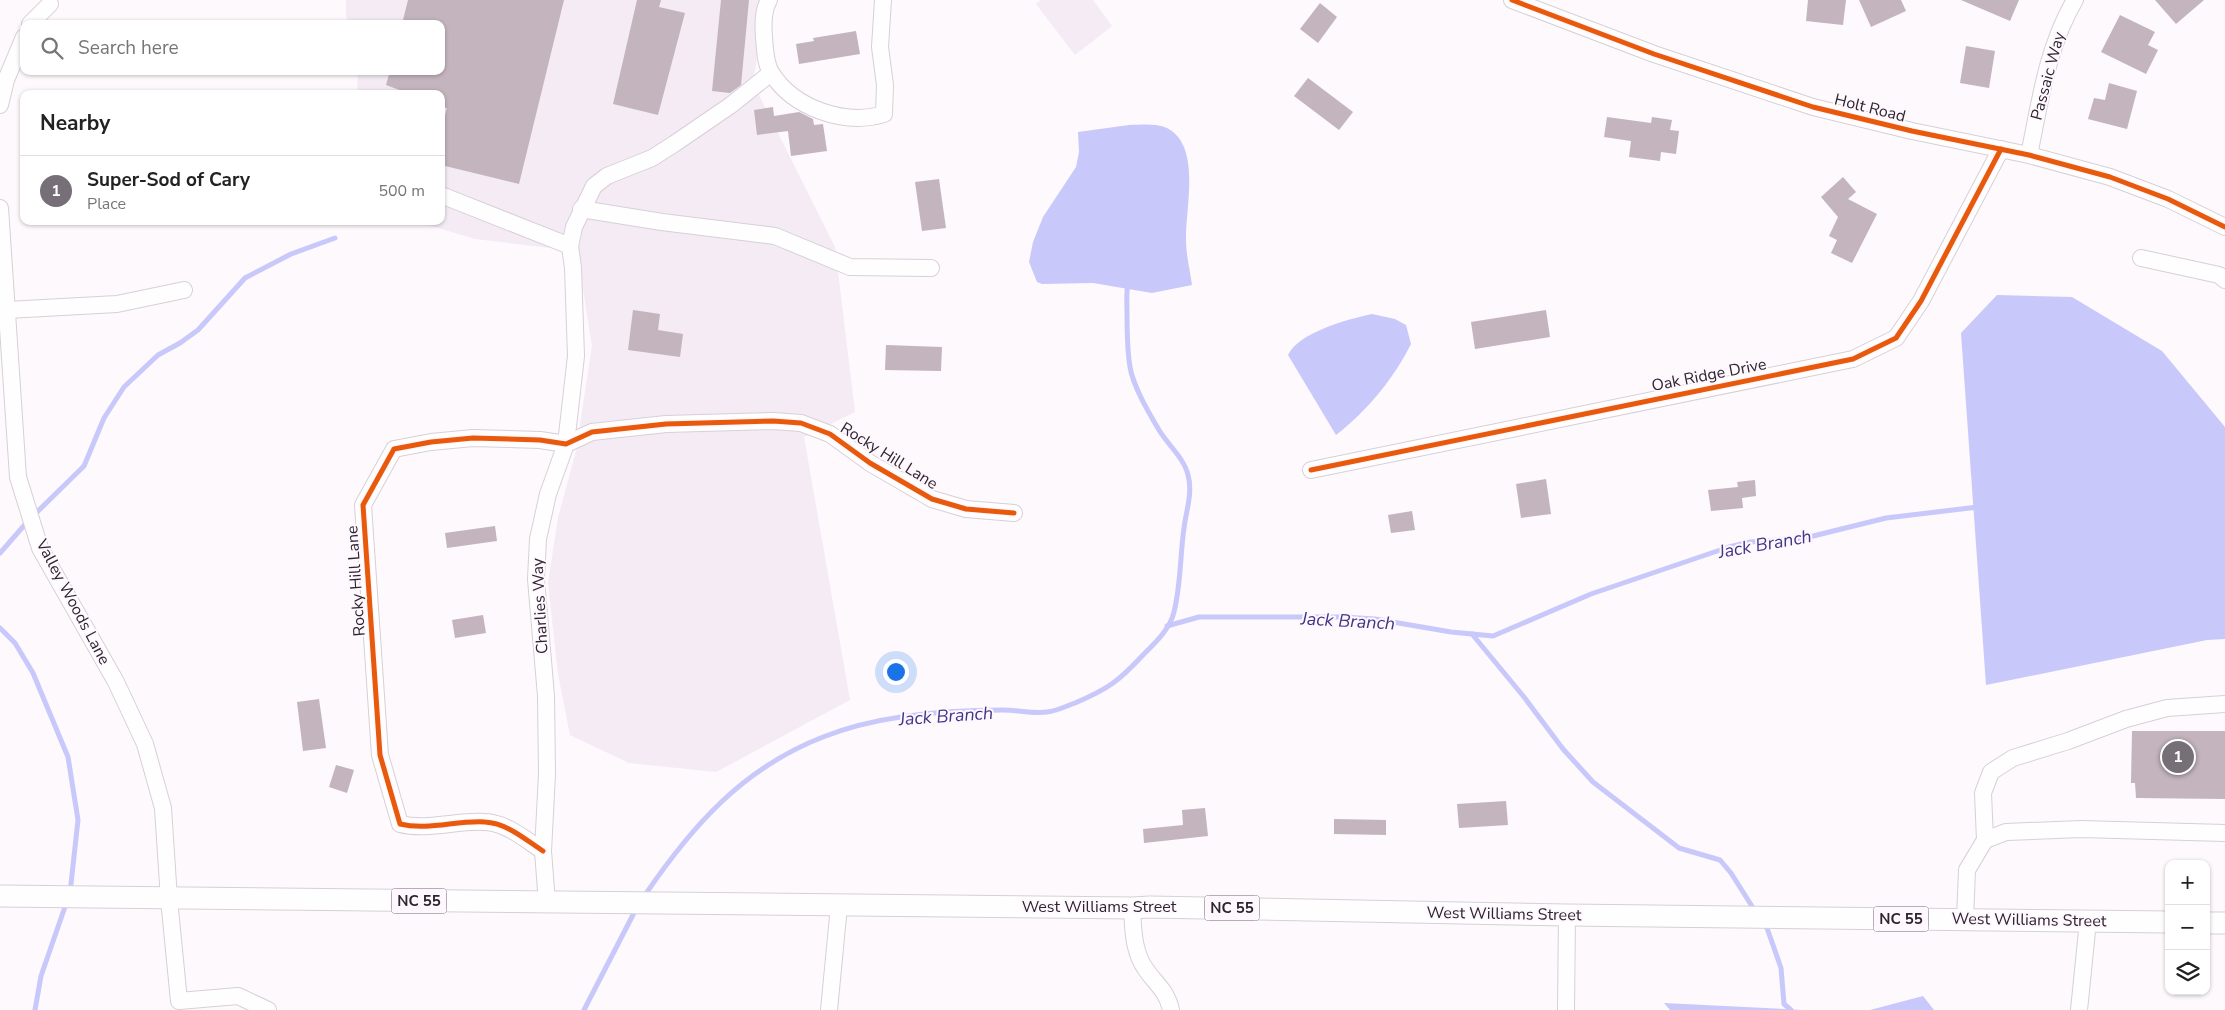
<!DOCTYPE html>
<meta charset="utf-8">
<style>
body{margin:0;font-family:"Nunito Sans",sans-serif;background:#f2f2f2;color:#222}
.controls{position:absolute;right:15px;bottom:15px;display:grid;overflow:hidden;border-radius:10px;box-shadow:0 1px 4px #0004}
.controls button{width:45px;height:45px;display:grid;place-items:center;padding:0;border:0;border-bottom:1px solid #e0e0e0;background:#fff;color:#222;font:25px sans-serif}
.you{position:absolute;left:895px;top:671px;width:18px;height:18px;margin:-12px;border:4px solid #fff;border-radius:50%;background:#1a73e8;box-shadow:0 0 0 8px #1a73e833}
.badge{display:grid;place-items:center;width:32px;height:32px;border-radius:50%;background:#766f77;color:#fff;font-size:16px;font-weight:700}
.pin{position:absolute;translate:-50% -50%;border:2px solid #fff;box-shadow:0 1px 5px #0006}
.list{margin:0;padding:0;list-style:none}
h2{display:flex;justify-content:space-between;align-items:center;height:65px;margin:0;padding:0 20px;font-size:21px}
h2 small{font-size:16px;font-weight:400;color:#767676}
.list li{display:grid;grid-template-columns:32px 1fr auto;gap:15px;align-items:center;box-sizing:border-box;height:70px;padding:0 20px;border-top:1px solid #e0e0e0}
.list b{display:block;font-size:19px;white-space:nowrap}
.list p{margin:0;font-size:16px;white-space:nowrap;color:#767676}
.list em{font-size:16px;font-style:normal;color:#767676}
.icon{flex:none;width:28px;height:28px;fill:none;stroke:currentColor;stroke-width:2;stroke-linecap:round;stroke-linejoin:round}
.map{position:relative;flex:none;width:2225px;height:1010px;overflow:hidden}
.search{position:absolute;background:#fff;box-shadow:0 1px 4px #0004;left:20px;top:20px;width:425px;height:55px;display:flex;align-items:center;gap:12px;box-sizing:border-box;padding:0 18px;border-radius:10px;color:#767676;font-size:19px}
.panel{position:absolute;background:#fff;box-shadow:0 1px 4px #0004;left:20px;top:90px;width:425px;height:135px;border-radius:10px}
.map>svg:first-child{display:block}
.built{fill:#f4ebf4}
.water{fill:#c8c8fa}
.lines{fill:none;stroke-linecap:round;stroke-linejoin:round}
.stream{stroke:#c8c8fa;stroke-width:5}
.building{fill:#c3b4bd}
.minor-casing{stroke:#d7d0d7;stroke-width:18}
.major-casing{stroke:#d7d0d7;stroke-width:23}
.minor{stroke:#fffeff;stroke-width:16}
.major{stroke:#fffeff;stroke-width:21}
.cycleway-casing{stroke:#fef8fe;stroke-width:8}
.cycleway{stroke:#e8590c;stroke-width:5}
.labels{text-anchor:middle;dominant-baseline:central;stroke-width:4;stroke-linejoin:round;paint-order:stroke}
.shield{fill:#fef8fe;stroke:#6c646d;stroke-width:1}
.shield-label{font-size:15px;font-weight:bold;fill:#2e242f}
.street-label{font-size:16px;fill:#2e242f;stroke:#fef8fe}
.water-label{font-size:18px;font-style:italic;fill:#3f3686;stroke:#fef8fe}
</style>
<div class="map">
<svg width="2225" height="1010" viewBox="0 0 2225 1010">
<rect width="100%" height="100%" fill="#fdf9fd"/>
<g class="built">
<path d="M346,0H766L753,83L835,247L855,412L804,437L850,700L716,772L629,763L570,735L558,674L548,583L558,518L576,451L592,346L577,251L475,239L415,221H441V94H357L358,71H441V24H349L346,15Z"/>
<path d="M1041,0H1093L1112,26L1075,55L1036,4Z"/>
</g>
<g class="water">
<path d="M1129,125C1141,125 1156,123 1167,128C1202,146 1185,209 1186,240C1186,255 1190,270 1192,285L1152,293L1093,283L1042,284L1037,282L1029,262L1033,242L1043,217L1076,167L1079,152L1078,132Z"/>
<path d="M1997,295L2072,297L2162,351L2225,427V639L2207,640L1986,685L1961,333Z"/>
<path d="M1372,314L1395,319L1406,325L1411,344C1394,378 1367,411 1336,435L1288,355C1299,332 1349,319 1372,314Z"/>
<path d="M1923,996L1934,1010H1870Z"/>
<path d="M1664,1003L1803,1010H1670Z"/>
</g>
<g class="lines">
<g class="stream">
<path d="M34,515L84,466L104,418L124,387L158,355L180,343L198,330L245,278L291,254L335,238"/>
<path d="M0,553L28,521"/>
<path d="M1167,626L1199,617H1343L1375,619L1451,632L1493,636L1591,594L1729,547L1750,542L1805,538L1886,518L1978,507"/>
<path d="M0,628L15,643L33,673L68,757L78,820L70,893"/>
<path d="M1472,634L1524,697L1563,749L1593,782L1679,848L1720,860L1731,873L1755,911"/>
<path d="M645,895C692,826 743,768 823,737C878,715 944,710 1003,710C1017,710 1033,714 1047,712C1057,711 1066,706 1075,703C1108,689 1119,681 1143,655C1155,643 1170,629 1174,612C1181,584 1180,556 1184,528C1186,511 1193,493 1188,475C1184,458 1168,445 1159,430C1149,413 1133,386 1130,367C1127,349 1127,331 1127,313C1127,303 1126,293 1128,283"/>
<path d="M1767,928L1781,968L1784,1004L1791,1010"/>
<path d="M35,1010L41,976L67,901"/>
<path d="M584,1010L636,909"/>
</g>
</g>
<g class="building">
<path d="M408,0H564L519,184L441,165V130L447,108L441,107V94H410L386,85L390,71H441V24H402Z"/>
<path d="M637,0H661L659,7L685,13L658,115L613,104Z"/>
<path d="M721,0H749L741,85L730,93L712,91Z"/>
<path d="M1808,0H1846L1843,25L1806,21Z"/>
<path d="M1859,0H1901L1906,11L1871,27Z"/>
<path d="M1961,0H2019L2010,21Z"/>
<path d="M2155,0H2204L2176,24Z"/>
<path d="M1320,3L1337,17L1318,43L1300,29Z"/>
<path d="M2120,15L2155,32L2148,45L2158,50L2146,74L2101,52Z"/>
<path d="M856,31L860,54L799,64L796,44L814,41L813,38Z"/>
<path d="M1966,46L1995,51L1989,88L1960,83Z"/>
<path d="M1308,78L1353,112L1339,130L1294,96Z"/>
<path d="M2109,83L2137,91L2127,129L2088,119L2094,98L2105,100Z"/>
<path d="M773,107L774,116L799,112L813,119L814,125L823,124L827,151L791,156L788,131L757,135L754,110Z"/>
<path d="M1607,117L1651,123L1652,117L1672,120L1670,130L1679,131L1676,154L1661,152L1660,161L1629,157L1631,141L1604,137Z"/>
<path d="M1843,177L1856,192L1848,199L1877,214L1852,263L1831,253L1837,240L1829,236L1838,217L1821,197Z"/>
<path d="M939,179L946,228L922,231L915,182Z"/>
<path d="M633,310L660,314L658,330L683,334L680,357L628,350Z"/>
<path d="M1546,310L1550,337L1475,349L1471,322Z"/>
<path d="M886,345L942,347L941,371L885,370Z"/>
<path d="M1546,479L1551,514L1521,518L1516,484Z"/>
<path d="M1755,480L1756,496L1742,498L1743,508L1711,511L1708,490L1738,487L1737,482Z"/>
<path d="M1412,511L1415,530L1391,533L1388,515Z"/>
<path d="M495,526L497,541L447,548L445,533Z"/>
<path d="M483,615L486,633L455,638L452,620Z"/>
<path d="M319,699L326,748L303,751L297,702Z"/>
<path d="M2132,731H2225V799L2136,798L2135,783H2131Z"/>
<path d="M336,765L354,770L347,793L329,787Z"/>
<path d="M1506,801L1508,825L1459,828L1457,804Z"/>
<path d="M1205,808L1208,836L1144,843L1143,829L1183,825L1182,810Z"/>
<path d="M1334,819L1386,820V835L1334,834Z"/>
</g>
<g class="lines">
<defs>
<g id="minor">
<path d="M769,0C763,10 763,25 764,37C765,49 765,64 772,74C794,108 844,126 884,114L885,85L880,47L883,0"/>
<path d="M1512,0L1654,54L1813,107L1912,131L2029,155L2110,177L2168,199L2225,227"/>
<path d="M30,24L50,4"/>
<path d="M0,105L6,80L24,37"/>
<path d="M2029,155C2040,102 2047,47 2075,0"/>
<path d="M441,195L570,246"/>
<path d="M0,208L18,477L40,548L116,682L145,744L163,808L169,899L179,1001L238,996L268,1010"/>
<path d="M581,209L662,222L775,236L850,267L931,268"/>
<path d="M2141,258L2219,275L2225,280"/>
<path d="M7,310L117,304L184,290"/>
<path d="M1311,470L1853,359L1896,338L1921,301L2001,149"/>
<path d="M1985,840L1983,793L1991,772L2013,758L2068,741L2126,719L2167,708L2225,704"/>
<path d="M543,851C526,840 507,823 485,822C457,820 428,831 400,824L380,755L363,505L394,449L431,442L473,438L540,440L566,444L592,432L666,424L773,421L801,423L830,434L870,463L932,499L966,509L1014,513"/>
<path d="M547,903L543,851L547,774L546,696L536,579L538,539L548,494L566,444L576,356L573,268L570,246L574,227L594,186L607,176L652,158L674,144L731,105L771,73"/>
<path d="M1132,908C1133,925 1133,943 1140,959C1148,979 1166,986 1171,1010"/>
<path d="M1965,919L1967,870L1985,840L2006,832L2081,829L2225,833"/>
<path d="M829,1010L839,906"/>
<path d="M1566,1010L1567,915"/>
<path d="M2079,1010L2088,921"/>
</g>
<g id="major">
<path d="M0,896L1132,908L1150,907L1567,915L2169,922"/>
<path d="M2206,923H2225"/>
</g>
</defs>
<use href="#minor" class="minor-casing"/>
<use href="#major" class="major-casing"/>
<use href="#minor" class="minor"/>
<use href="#major" class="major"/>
<defs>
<g id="cycleway">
<path d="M1512,0L1654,54L1813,107L1912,131L2029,155L2110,177L2168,199L2225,227"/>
<path d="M1311,470L1853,359L1896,338L1921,301L2001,149"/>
<path d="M543,851C526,840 507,823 485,822C457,820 428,831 400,824L380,755L363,505L394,449L431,442L473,438L540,440L566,444L592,432L666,424L773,421L801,423L830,434L870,463L932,499L966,509L1014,513"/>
</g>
</defs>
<use href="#cycleway" class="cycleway-casing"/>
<use href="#cycleway" class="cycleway"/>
</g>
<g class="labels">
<g class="shield">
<rect x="391.5" y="888.5" width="55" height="25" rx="4"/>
<rect x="1204.5" y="895.5" width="55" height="25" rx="4"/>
<rect x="1873.5" y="906.5" width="55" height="25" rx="4"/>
</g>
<g class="shield-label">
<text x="419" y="901">NC 55</text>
<text x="1232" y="908">NC 55</text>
<text x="1901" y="919">NC 55</text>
</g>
<g class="street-label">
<text transform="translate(2048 76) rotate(-75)">Passaic Way</text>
<text transform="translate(1870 108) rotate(14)">Holt Road</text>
<text transform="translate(1709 375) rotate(-11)">Oak Ridge Drive</text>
<text transform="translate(889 456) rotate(32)">Rocky Hill Lane</text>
<text transform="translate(356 581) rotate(-94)">Rocky Hill Lane</text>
<text transform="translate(73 602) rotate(62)">Valley Woods Lane</text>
<text transform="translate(540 606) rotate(-93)">Charlies Way</text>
<text x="1099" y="907">West Williams Street</text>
<text transform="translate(1504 914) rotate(1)">West Williams Street</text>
<text transform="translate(2029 920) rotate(1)">West Williams Street</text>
</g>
<g class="water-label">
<text transform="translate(1765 544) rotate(-10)">Jack Branch</text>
<text transform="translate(1348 621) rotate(3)">Jack Branch</text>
<text transform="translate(946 716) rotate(-4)">Jack Branch</text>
</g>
</g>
</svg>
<div class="controls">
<button>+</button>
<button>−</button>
<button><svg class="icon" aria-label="layers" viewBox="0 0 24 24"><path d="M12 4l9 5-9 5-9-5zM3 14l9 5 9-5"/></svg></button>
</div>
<div class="you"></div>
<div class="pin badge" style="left:2178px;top:757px">1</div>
<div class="search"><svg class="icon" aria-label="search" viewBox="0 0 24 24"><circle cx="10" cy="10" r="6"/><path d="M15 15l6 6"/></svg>Search here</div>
<section class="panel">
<h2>Nearby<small></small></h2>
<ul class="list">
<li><span class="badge">1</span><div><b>Super-Sod of Cary</b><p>Place</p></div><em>500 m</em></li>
</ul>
</section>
</div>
